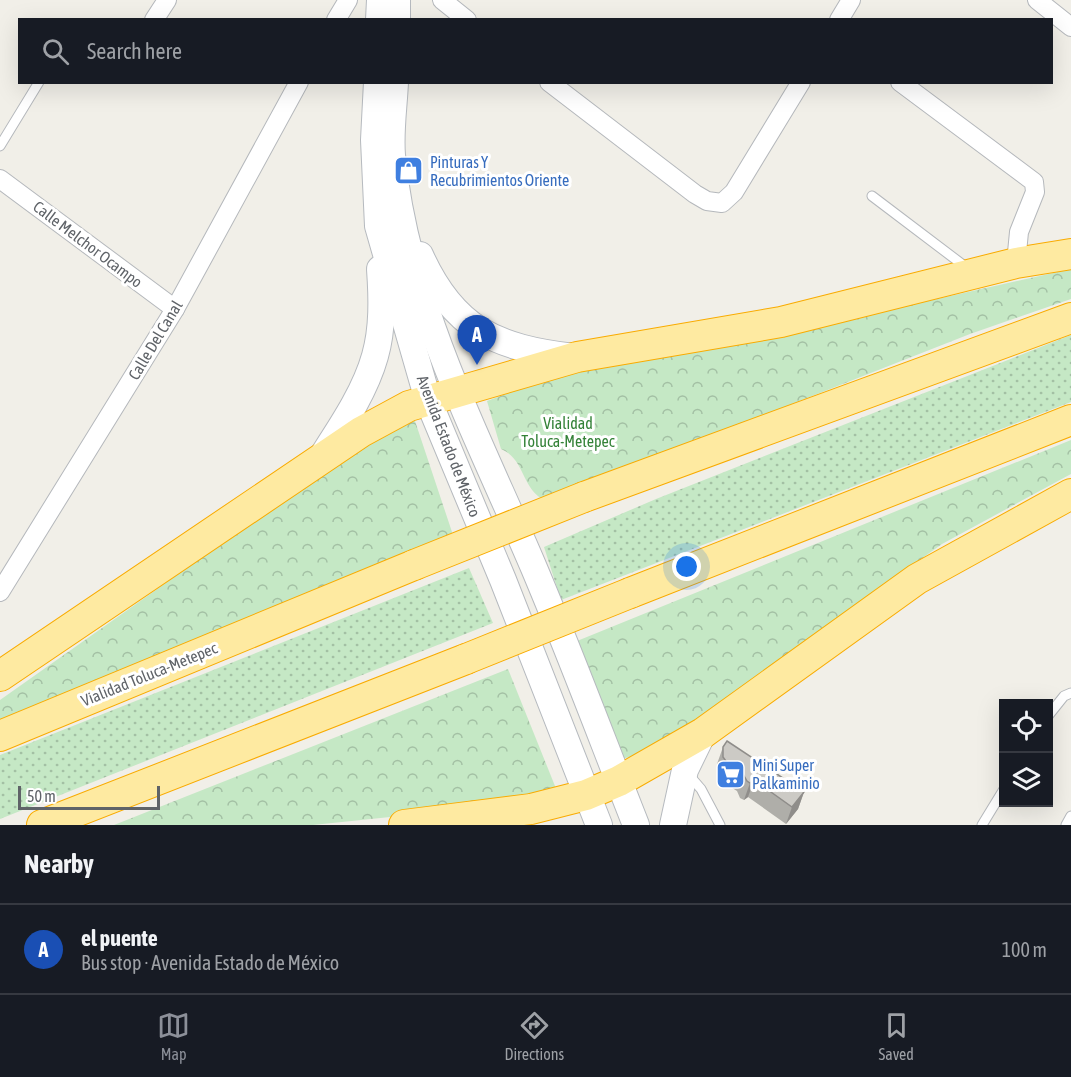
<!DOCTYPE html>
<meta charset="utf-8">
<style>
body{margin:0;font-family:"Asap Condensed",sans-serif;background:#242831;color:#f1f3f6}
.controls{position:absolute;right:18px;bottom:18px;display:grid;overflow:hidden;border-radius:0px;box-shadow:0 6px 24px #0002}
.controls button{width:54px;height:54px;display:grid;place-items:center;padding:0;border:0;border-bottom:2px solid #363941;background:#171b24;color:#f1f3f6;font:30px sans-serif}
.scale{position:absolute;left:18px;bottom:15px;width:142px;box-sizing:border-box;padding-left:6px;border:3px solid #5f6368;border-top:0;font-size:16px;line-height:21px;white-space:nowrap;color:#5f6368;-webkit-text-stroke:4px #fff;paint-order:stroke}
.you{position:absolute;left:687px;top:567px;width:21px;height:21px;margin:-15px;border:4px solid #fff;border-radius:50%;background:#1a73e8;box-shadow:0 0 0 9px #1a73e833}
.badge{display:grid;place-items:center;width:39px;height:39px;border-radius:50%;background:#8c9099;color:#fff;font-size:20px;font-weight:700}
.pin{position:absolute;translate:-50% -50px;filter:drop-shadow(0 2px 3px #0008)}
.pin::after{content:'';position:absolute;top:32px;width:21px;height:18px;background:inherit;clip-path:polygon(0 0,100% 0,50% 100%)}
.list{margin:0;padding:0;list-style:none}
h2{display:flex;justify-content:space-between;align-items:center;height:78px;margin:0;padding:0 24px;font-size:26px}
h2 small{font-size:20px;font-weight:400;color:#9ea1a6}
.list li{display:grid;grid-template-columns:39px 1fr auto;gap:18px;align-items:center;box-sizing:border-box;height:90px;padding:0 24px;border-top:2px solid #363941}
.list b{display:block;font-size:22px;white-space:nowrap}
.list p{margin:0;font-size:20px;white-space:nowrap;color:#9ea1a6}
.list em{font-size:20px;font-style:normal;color:#9ea1a6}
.icon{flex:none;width:33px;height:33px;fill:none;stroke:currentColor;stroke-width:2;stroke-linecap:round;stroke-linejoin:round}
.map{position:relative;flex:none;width:1071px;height:825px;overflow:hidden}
.search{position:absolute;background:#171b24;box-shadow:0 6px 24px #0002;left:18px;right:18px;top:18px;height:66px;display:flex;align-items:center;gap:15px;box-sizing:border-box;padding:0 21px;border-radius:0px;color:#9ea1a6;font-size:22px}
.sheet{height:168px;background:#171b24}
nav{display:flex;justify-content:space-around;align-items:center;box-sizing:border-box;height:84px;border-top:2px solid #363941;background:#171b24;font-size:16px;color:#9ea1a6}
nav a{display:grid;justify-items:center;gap:3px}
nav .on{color:#8c9099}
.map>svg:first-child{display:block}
.grass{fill:url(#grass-dots)}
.forest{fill:url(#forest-crowns)}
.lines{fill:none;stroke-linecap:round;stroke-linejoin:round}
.service-casing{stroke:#b5b8bc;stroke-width:11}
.minor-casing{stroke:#b5b8bc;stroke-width:20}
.secondary-casing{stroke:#b6babf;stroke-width:28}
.trunk-casing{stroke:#f9ab00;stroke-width:32}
.service{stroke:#fff;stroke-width:9}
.minor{stroke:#fff;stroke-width:18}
.secondary{stroke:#fff;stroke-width:26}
.trunk{stroke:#feeaa1;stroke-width:30}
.trunk-bridge-casing{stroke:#f9ab00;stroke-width:32;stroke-linecap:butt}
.trunk-bridge{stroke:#feeaa1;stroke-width:30}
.wall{fill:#afaea9}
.shaded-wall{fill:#8f8d8a}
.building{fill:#cccac5;stroke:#8f8d8a;stroke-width:1.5}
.labels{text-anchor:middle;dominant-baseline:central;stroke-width:6;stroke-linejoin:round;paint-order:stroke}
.shop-label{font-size:16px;fill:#366cbe;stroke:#fff;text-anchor:start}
.street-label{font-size:16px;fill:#5f6368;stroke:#fff}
.park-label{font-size:16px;fill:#348238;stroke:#fff}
</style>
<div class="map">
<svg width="1071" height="825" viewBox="0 0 1071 825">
<defs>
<pattern id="grass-dots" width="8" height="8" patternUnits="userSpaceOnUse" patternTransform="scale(1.5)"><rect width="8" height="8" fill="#c5e8c5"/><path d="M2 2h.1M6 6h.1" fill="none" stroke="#a3c0a4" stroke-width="1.8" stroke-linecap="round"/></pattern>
<pattern id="forest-crowns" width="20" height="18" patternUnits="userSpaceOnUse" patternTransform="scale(1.5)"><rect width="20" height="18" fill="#c5e8c5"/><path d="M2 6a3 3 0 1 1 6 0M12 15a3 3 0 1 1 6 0" fill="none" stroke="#a3c0a4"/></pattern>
</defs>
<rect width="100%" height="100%" fill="#f1efe8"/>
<g class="grass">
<path d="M1071,335V402L561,600L544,547L656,499Z"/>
<path d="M469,568L493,623L0,819V755Z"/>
</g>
<g class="forest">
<path d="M1071,269V299L970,334L545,501C520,487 526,460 501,449L487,401L549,378L605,365L861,316Z"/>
<path d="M415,421L454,538L0,720V700L371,438L401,423Z"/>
<path d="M1071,440V474L942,544L666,741L642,754L617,760L577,641Z"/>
<path d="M508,669L557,791L448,811L313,825H114Z"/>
</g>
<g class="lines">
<defs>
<g id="service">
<path d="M0,146L39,82"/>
<path d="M872,196L967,268"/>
<path d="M1048,716L1064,696L1071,693"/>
<path d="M688,774L701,789L720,825"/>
<path d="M982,825L1004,789"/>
<path d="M1066,825L1071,816"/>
</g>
<g id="minor">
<path d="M442,0L467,20"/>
<path d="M1037,0L1071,27"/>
<path d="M154,20L167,0"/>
<path d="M336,20L348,0"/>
<path d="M839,20L851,0"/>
<path d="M549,82L695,194L707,201L722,203L734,192L801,82"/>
<path d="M900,82L1034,182L1035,192L1019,232L1016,263"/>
<path d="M0,179L175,309"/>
<path d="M0,592L175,309L299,82"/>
</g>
<g id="secondary">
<path d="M397,0V20"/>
<path d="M379,20L380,0"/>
<path d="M377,82L374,140L378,226L428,400L503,580L599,825"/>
<path d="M395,82C394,106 390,131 392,155C406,302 477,434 534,568C570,653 602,739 636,825"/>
<path d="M420,255C453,329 496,348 574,357"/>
<path d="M321,458C341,427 365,392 375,356C383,328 382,297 380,269"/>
<path d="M673,825L685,770L703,733"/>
</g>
<g id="trunk">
<path d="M584,497L1071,318"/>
<path d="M630,593L1071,420"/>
<path d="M0,676L361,432L409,406L577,357L781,322L1016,263L1071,254"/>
<path d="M0,736L414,565"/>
<path d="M42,825L466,659"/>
<path d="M404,825L531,809L586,795L619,781L703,733L917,579L1071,494"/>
</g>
</defs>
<use href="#service" class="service-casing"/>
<use href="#minor" class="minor-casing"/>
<use href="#secondary" class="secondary-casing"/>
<use href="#trunk" class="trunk-casing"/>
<use href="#service" class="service"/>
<use href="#minor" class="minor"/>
<use href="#secondary" class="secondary"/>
<use href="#trunk" class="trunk"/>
<defs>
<g id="trunk-bridge">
<path d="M414,565L584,497"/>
<path d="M466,659L630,593"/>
</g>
</defs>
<use href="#trunk-bridge" class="trunk-bridge-casing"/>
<use href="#trunk-bridge" class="trunk-bridge"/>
</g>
<path class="wall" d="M723,747L804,792L798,809L786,824L748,797L744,800L740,798L737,791L721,781L717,774V764Z"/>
<g class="shaded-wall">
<path d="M754,780L748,797L744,800L750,783Z"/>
<path d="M804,792L798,809L786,824L792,807Z"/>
</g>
<path class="building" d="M727,741L804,792L792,807L754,780L750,783L747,781L743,774L728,764L723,757V747Z"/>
<defs>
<symbol id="shop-square" viewBox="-11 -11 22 22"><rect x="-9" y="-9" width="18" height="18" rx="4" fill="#3f7fe0" stroke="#fff"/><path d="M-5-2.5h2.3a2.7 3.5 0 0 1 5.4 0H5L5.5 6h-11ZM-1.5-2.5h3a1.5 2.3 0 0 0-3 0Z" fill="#fff"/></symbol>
<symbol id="supermarket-square" viewBox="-11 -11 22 22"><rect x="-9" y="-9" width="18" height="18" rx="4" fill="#3f7fe0" stroke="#fff"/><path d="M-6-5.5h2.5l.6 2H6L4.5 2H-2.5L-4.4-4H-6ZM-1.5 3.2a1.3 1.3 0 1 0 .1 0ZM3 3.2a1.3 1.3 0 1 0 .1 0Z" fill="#fff"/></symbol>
</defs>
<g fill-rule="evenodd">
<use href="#shop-square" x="392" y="154" width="33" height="33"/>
<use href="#supermarket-square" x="714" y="758" width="33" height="33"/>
</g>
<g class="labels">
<g class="shop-label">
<text x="430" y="162">Pinturas Y<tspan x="430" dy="18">Recubrimientos Oriente</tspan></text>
<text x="752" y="765">Mini Super<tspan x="752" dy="18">Palkaminio</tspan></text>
</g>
<g class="street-label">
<text transform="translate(88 244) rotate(37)">Calle Melchor Ocampo</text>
<text transform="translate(155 340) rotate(-59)">Calle Del Canal</text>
<text transform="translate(449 446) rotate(69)">Avenida Estado de México</text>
<text transform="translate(149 674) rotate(-22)">Vialidad Toluca-Metepec</text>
</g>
<g class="park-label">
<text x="568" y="423">Vialidad<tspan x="568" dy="18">Toluca-Metepec</tspan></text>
</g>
</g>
</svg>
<div class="controls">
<button><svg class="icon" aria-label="locate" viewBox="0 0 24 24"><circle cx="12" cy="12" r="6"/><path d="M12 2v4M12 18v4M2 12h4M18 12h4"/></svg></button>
<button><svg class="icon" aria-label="layers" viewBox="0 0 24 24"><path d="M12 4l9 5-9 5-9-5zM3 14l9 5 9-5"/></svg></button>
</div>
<div class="scale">50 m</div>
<div class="you"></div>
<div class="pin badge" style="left:477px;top:365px;background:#1a4fb4">A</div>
<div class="search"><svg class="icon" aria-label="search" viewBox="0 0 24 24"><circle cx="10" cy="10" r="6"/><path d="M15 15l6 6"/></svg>Search here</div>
</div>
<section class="sheet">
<h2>Nearby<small></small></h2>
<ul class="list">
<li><span class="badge" style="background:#1a4fb4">A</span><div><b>el puente</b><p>Bus stop · Avenida Estado de México</p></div><em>100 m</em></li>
</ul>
</section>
<nav>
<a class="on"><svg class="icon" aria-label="map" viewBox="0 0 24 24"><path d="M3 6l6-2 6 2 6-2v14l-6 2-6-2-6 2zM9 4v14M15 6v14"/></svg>Map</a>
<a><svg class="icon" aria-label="directions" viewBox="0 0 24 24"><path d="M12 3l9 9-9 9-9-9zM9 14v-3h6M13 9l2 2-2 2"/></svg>Directions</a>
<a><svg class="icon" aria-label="saved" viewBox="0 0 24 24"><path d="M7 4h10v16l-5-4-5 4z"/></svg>Saved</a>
</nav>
